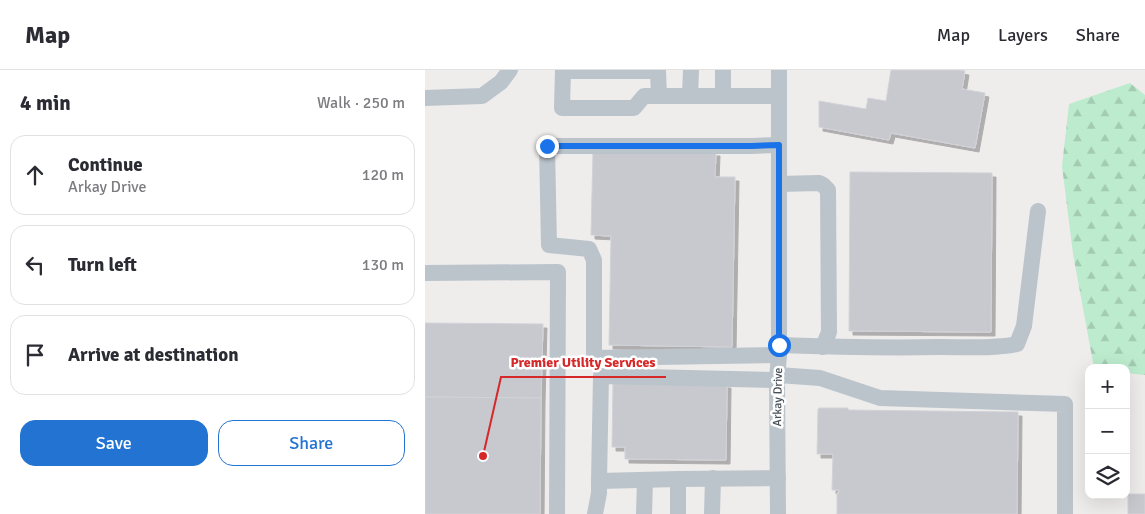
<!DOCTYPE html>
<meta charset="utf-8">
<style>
body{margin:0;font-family:Signika,sans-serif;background:#f2f2f3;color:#2b2b33}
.controls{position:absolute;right:15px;bottom:15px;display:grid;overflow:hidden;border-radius:10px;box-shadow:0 5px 20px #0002}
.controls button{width:45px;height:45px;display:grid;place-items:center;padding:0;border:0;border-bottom:1px solid #e1e1e2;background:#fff;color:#2b2b33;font:25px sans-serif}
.stop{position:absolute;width:15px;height:15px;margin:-11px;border:4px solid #1a73e8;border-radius:50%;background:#fff}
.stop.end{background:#1a73e8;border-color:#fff;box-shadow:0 1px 5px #0008}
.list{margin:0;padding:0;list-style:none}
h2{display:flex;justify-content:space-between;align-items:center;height:65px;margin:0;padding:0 20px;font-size:21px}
h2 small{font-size:16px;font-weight:400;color:#7c7c81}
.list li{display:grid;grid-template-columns:32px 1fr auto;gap:15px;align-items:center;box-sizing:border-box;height:80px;margin:0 10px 10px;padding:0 10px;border:1px solid #e1e1e2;border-radius:15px}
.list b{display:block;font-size:19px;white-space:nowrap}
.list p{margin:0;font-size:16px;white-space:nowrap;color:#7c7c81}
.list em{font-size:16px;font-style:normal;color:#7c7c81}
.actions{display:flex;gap:10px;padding:15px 20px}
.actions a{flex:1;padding:11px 0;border:1px solid #2374d2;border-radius:15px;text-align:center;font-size:18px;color:#2374d2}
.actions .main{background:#2374d2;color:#fff}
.icon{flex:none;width:28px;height:28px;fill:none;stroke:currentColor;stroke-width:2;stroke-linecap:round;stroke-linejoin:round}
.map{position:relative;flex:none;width:720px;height:444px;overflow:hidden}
header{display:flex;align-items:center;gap:30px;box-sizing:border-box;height:70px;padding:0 25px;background:#fff;border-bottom:1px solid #e1e1e2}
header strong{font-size:24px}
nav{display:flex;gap:28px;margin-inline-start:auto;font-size:18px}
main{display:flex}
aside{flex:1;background:#fff}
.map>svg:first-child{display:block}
.forest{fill:url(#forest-firs)}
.building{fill:#c7c9cf;stroke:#d1d3d8;filter:url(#shadow)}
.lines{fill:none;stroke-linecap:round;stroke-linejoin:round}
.minor{stroke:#bbc4cb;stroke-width:16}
.route{stroke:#1a73e8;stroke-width:6}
.labels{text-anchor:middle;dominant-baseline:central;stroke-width:5;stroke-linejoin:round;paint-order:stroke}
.street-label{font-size:12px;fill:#465059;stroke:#fff}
.leader{fill:none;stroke:#d62828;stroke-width:2}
.callout-dot{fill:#d62828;stroke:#fff;stroke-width:2}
.callout-label{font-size:14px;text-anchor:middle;font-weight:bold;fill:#d62828;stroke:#fff;stroke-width:5;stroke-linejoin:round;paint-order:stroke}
</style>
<header>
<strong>Map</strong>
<nav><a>Map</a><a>Layers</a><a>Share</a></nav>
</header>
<main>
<aside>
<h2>4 min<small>Walk · 250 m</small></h2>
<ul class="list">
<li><svg class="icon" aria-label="ahead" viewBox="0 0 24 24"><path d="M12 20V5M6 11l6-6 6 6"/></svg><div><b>Continue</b><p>Arkay Drive</p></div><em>120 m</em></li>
<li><svg class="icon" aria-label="left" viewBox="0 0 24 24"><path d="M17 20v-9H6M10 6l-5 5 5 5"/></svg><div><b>Turn left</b></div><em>130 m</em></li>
<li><svg class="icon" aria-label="arrive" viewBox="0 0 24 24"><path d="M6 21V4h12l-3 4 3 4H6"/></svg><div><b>Arrive at destination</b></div></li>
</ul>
<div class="actions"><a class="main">Save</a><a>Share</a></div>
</aside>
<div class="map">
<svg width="720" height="444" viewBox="0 0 720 444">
<defs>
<pattern id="forest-firs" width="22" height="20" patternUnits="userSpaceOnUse" patternTransform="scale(1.25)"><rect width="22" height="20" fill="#bcebcd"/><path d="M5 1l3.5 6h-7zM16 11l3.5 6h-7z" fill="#a3cbb2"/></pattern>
<filter id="shadow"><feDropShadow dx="4" dy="4" stdDeviation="0" flood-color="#0004"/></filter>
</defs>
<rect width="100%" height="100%" fill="#efecec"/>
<path class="forest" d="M705,13L720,25V305L701,303V298H669L648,184L637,96L644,34Z"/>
<g class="building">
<path d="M466,0H532L540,1L537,19L560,23L550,78L466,63L464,70L394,57V31L441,39L443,28L461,31Z"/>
<path d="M168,81L291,82L290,107H310L307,277L184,275L186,166L166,165Z"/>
<path d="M425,102L567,103L566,262L424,261Z"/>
<path d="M0,253L118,254L116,328L0,327Z"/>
<path d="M188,313L302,314L301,390L200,389V377H187Z"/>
<path d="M0,327L116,328L115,444H0Z"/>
<path d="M394,338H423V340L593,342L592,444H412V423H414V420H407L408,384H392L393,339H394Z"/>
<rect x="703" y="424" width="17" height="20"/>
</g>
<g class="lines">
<g class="minor">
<path d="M138,0L137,38H209L219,26H354"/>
<path d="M138,1H233L234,26"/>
<path d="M265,26L266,0"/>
<path d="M298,26V0"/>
<path d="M0,28L57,26L76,12L85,0"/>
<path d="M354,75L326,76H122L124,175L164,179L169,190V288L354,285"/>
<path d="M354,114L394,113L398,115L403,120L404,262L398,277"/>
<path d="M0,203L133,202L132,444"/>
<path d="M354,275C408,277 462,278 515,277C541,277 567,279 592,274L599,256L613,141"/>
<path d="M353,305L395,308L455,328L640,334V444"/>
<path d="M174,411L253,409L353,408"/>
<path d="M170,444L174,423V411L176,306L352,310"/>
<path d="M219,444L220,410"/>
<path d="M253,444V409"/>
<path d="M287,444L288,408"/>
<path d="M353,444L352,310L354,285V0"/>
</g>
</g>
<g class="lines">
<path class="route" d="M122,76H326L354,75V275"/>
</g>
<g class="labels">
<g class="street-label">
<text transform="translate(353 327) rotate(-89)">Arkay Drive</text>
</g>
</g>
<path class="leader" d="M58 386L76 307H241"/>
<circle class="callout-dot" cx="58" cy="386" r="5"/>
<g class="callout-label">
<text x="158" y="297">Premier Utility Services</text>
</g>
</svg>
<div class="controls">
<button>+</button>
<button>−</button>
<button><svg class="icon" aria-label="layers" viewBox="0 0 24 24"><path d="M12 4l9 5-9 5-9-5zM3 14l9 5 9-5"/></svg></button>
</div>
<div class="stop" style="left:354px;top:275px"></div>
<div class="stop end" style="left:122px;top:76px"></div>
</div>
</main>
